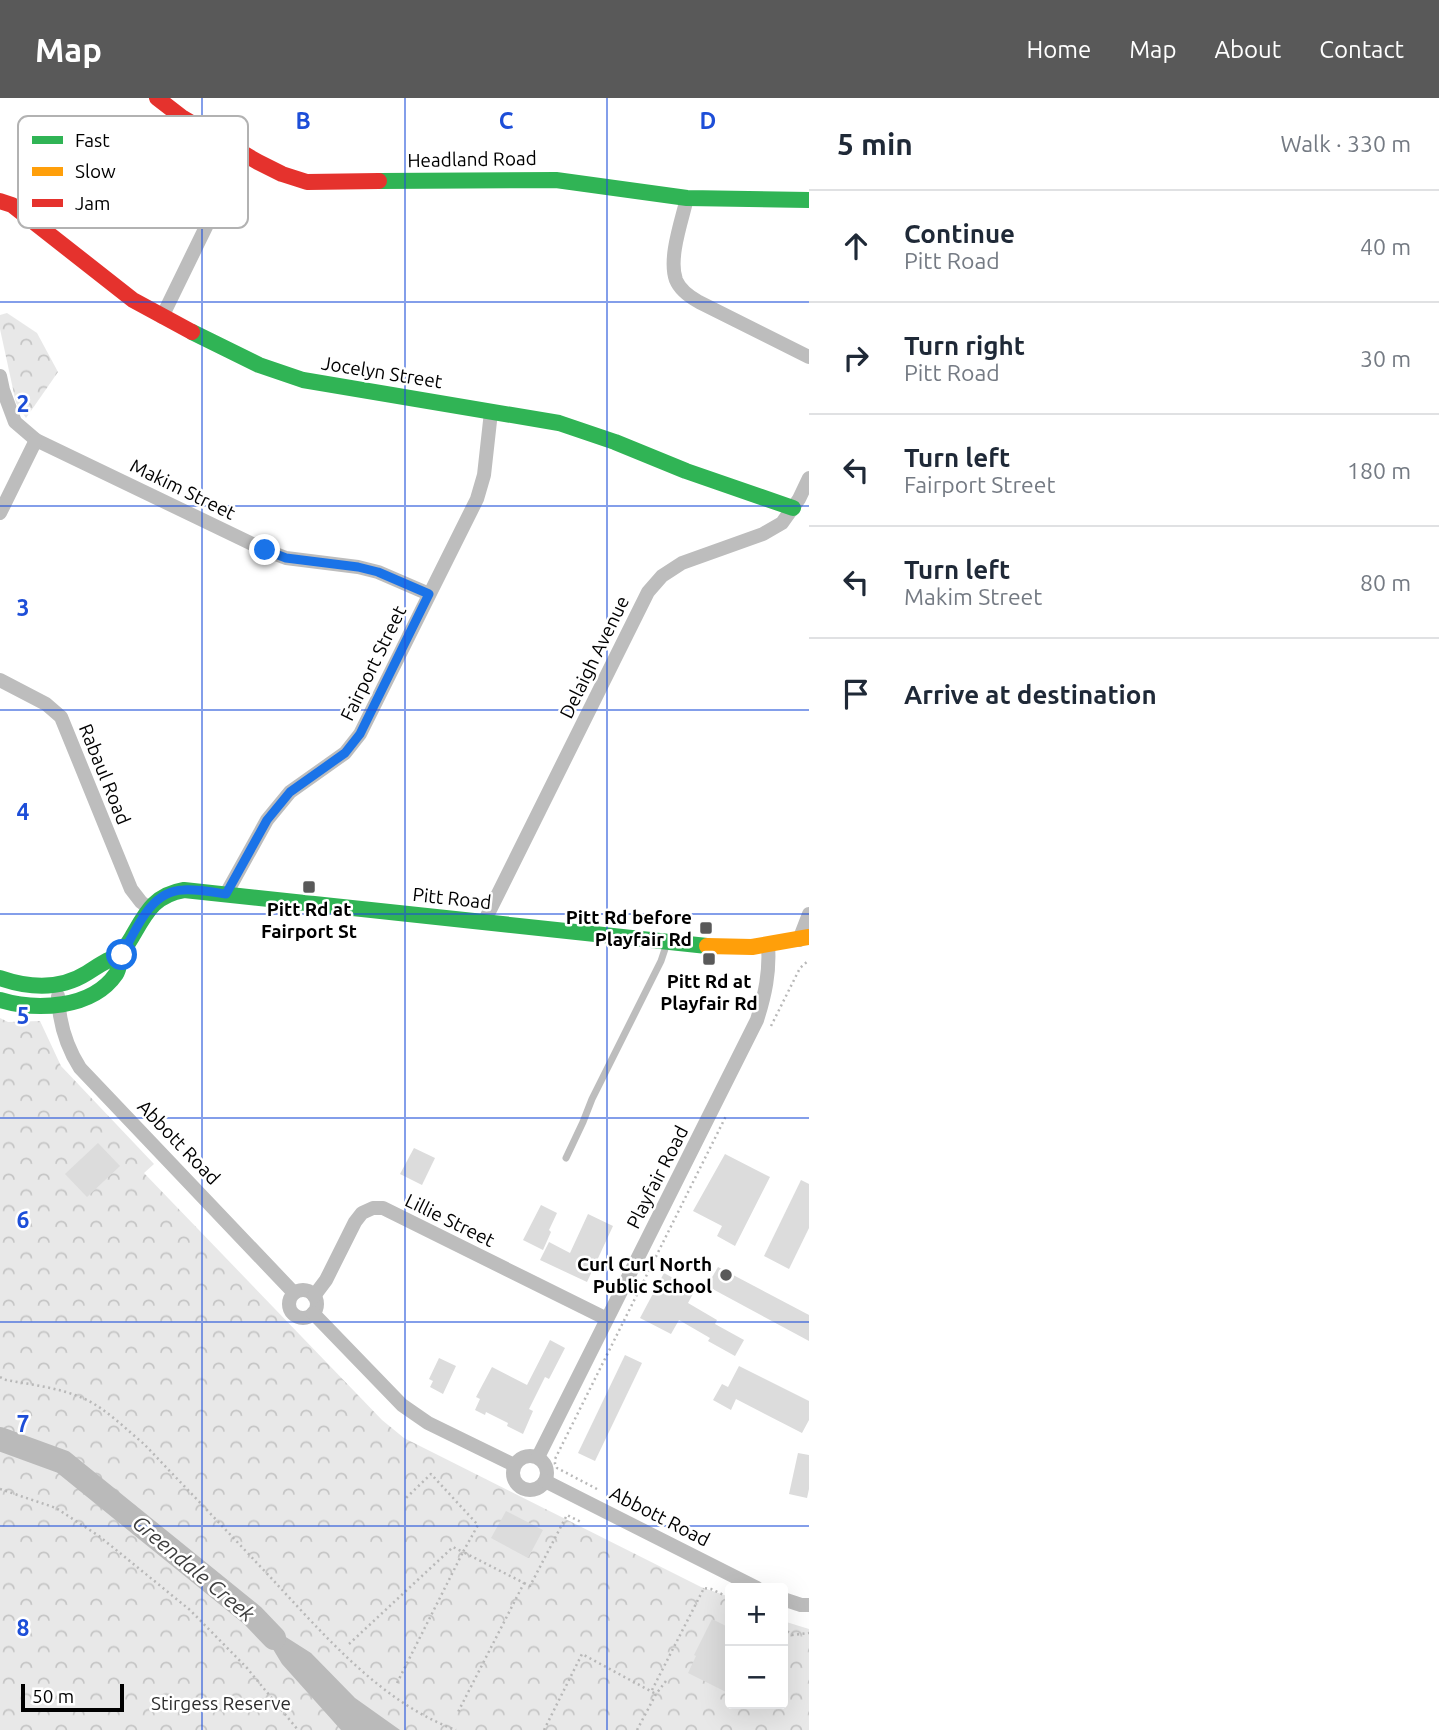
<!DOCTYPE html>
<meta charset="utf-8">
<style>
body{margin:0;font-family:Ubuntu,sans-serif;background:#f6f6f7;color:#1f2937}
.controls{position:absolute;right:21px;bottom:21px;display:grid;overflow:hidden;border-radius:7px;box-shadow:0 7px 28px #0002}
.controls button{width:63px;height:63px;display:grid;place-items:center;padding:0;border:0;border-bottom:2px solid #e0e1e3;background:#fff;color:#1f2937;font:35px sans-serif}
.scale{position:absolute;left:21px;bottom:18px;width:103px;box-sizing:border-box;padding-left:7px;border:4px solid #000;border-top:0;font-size:19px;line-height:24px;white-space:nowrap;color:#000;-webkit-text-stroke:5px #fff;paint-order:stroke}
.stop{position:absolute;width:21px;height:21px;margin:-16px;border:5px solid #1a73e8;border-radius:50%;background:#fff}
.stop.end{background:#1a73e8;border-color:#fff;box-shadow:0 2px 7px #0008}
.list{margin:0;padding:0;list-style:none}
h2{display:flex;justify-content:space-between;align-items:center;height:91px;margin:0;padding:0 28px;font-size:30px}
h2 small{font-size:23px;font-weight:400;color:#747a83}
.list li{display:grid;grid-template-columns:46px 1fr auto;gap:21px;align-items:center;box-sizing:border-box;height:112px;padding:0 28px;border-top:2px solid #e0e1e3}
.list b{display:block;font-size:26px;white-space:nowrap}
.list p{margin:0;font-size:23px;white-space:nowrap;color:#747a83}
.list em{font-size:23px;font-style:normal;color:#747a83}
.icon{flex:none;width:38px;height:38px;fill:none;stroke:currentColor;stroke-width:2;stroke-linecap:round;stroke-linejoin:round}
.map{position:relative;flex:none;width:809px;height:1632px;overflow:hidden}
header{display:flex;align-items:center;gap:42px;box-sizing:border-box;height:98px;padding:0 35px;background:#595959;color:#fff}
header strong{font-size:33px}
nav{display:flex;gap:38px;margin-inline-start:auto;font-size:24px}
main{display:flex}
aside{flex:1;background:#fff}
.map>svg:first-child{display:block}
.forest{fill:url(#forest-crowns)}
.water{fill:#bababa}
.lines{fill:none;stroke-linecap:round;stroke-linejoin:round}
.river{stroke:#bababa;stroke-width:24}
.building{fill:#dcdcdc}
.path{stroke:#b8b8b8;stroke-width:2.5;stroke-dasharray:2 3.5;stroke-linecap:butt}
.lane{stroke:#bdbdbd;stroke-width:7}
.street{stroke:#bdbdbd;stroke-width:14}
.fast{stroke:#30b455;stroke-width:16}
.slow{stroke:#ff9f0a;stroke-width:16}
.jam{stroke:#e5322d;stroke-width:16}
.route{stroke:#1a73e8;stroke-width:9}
.grid{fill:none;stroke:#1d4ed8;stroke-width:2;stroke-opacity:0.55}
.poi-dot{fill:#595959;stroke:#fff;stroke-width:2.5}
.labels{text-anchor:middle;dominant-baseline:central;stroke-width:5;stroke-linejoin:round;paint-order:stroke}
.street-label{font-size:19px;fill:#000;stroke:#fff}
.poi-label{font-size:19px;font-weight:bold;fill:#000;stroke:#fff}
.park-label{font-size:19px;fill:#2d2d2d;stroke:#fff}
.water-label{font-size:21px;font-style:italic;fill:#3e3e3e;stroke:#fff}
.key{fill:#fff;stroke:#b2b2b2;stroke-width:2}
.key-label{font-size:19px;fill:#000}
.grid-label{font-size:23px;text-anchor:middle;font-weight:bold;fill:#1d4ed8;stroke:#fff;stroke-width:5;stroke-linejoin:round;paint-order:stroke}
</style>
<header>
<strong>Map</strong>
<nav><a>Home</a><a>Map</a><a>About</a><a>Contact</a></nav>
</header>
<main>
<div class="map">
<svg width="809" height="1632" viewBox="0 0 809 1632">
<defs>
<pattern id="forest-crowns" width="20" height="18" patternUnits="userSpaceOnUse" patternTransform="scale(1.75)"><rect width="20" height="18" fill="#e8e8e8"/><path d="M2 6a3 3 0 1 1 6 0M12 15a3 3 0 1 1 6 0" fill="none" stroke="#c5c5c5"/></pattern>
</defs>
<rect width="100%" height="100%" fill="#fff"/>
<g class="forest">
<path d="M7,215L37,235L58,274L26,320L16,305L0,231V217Z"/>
<path d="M0,920L8,924L40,923L61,968L154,1066L144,1075L382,1322L404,1340L701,1489L730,1499V1606H783V1523L809,1531V1632H0Z"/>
</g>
<path class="water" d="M253,1518L311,1555L355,1600L400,1632H341L282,1566Z"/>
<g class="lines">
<path class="river" d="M0,1341L63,1364L253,1518L274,1540"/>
</g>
<g class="building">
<path d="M98,1045L120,1068L87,1099L65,1076Z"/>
<path d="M414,1050L435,1060L422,1087L400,1076Z"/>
<path d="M725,1056L770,1079L735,1148L717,1138L722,1128L693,1113Z"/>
<path d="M801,1082L809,1086V1130L789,1171L764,1158Z"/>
<path d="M541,1107L557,1115L549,1132L551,1134L543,1152L523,1142Z"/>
<path d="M588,1116L613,1128L587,1184L540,1162L549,1144L570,1155Z"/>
<path d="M718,1169L809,1217V1243L707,1188Z"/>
<path d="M664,1175L695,1192L688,1205L717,1222L715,1226L744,1242L735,1258L708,1243L710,1240L679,1222L671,1236L640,1220Z"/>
<path d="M550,1242L565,1250L549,1281L545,1279L529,1311L533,1313L523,1336L507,1328L508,1325L486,1314L485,1317L475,1312L480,1301L476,1299L492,1269L527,1287Z"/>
<path d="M625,1257L642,1265L595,1363L578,1355Z"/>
<path d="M439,1260L456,1268L443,1296L430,1289L433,1283L429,1281Z"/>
<path d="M739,1268L809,1303V1322L802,1335L736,1301L731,1312L713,1302L722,1286L728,1289Z"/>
<path d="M798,1355L809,1357V1391L807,1400L789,1396Z"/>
<path d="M506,1413L543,1432L528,1460L491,1440Z"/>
<path d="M712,1521L730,1530V1596L688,1575L696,1558L694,1557Z"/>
</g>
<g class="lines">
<g class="path">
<path d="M771,928L800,870L809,862"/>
<path d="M0,1279L6,1282C33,1287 62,1290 87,1302C107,1312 127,1332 144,1346C187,1391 230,1436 273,1482C325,1538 382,1605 456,1632"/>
<path d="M0,1391L56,1410L99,1438L190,1512L247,1570L298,1632"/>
<path d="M597,1391L557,1370L555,1366V1361L726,1018"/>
<path d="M524,1485L530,1488L567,1417L581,1424"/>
<path d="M783,1530L792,1537L809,1535"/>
<path d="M349,1546L453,1449L463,1454L478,1427L431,1376L405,1401"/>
<path d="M397,1585L463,1454L524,1485L457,1616"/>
<path d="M652,1592L704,1490L711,1491L730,1500"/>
<path d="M544,1632L582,1556L656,1596"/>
<path d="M637,1632L656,1596L666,1583"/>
</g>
<path class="lane" d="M566,1060L583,1024L592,1001L661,863L667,845"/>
<g class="street">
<path d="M687,100C682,122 668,160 676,182C680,192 690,199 699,204L809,259"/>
<path d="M162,219L242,55"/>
<path d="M0,278L3,292L15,324L36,342L265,452L286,460L358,469L378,474L429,496"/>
<path d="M0,415L36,342"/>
<path d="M0,582L46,606L61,619L131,791L141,804L149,810"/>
<path d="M226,796L267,722L290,694L345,655L360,636L477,401L484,377L491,314"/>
<path d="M484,824L648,494L662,478L682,465L763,436L782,425L799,401L809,380"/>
<path d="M799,842L809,816"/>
<path d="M58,898C59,924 66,948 80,970L294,1195"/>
<circle cx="303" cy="1206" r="14"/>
<path d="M314,1198L326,1182L355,1124L362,1115L373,1110H383L607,1221"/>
<path d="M313,1215L402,1307L428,1325L514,1367"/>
<circle cx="530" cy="1375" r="17"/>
<path d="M538,1359L757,922C765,897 770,874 768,847"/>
<path d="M545,1383L757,1490"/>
<path d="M783,1501L801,1507H809"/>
</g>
<g class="fast">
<path d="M379,83L556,82L687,100L809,102"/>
<path d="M192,234L259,267L303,282L559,325L615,344L686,373L793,410"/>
<path d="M0,880C29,890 60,892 87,875C100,867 107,861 122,857"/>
<path d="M0,902C36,913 92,911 116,876C120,870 119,862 122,855C125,849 130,843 133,837C147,813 155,797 184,792L707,848"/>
</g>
<path class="slow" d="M707,848L752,849L809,839"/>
<g class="jam">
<path d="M157,0L183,20L258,64L282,76L307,84L379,83"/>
<path d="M0,103L12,107L133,202L192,234"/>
</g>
</g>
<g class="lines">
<path class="route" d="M122,857C136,832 150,793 183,792C197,791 212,794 226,796L267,722L290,694L345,655L360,636L429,496L378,474L358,469L286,460L265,452"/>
</g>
<path class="grid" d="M202,0V1632M405,0V1632M607,0V1632M0,204H809M0,408H809M0,612H809M0,816H809M0,1020H809M0,1224H809M0,1428H809"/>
<g class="poi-dot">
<rect x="302" y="782" width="14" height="14" rx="3.5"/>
<rect x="699" y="823" width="14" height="14" rx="3.5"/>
<rect x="702" y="854" width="14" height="14" rx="3.5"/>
<circle cx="726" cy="1177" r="7"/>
</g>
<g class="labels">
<g class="street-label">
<text transform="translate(472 61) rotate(-1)">Headland Road</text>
<text transform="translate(382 274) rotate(9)">Jocelyn Street</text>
<text transform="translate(183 391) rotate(26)">Makim Street</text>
<text transform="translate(594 559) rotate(-64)">Delaigh Avenue</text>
<text transform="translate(373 565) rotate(-64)">Fairport Street</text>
<text transform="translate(105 676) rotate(68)">Rabaul Road</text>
<text transform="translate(452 800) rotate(6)">Pitt Road</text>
<text transform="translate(179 1044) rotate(46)">Abbott Road</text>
<text transform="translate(657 1079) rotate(-63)">Playfair Road</text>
<text transform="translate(450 1122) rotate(26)">Lillie Street</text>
<text transform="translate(660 1418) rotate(27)">Abbott Road</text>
</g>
<g class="poi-label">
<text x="309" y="811">Pitt Rd at<tspan x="309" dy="22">Fairport St</tspan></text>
<text x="692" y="819" text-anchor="end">Pitt Rd before<tspan x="692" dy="22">Playfair Rd</tspan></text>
<text x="709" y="883">Pitt Rd at<tspan x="709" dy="22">Playfair Rd</tspan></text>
<text x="712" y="1166" text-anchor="end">Curl Curl North<tspan x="712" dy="22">Public School</tspan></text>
</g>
<g class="park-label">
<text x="221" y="1605">Stirgess Reserve</text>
</g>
<g class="water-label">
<text transform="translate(194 1470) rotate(40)">Greendale Creek</text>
</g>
</g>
<rect x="18" y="18" width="230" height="112" rx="10" class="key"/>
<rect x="32" y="38" width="31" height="8" fill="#30b455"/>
<rect x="32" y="69" width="31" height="9" fill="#ff9f0a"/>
<rect x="32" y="101" width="31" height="8" fill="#e5322d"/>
<g class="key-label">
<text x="75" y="49">Fast</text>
<text x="75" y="80">Slow</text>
<text x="75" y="112">Jam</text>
</g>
<g class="grid-label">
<text x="303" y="31">B</text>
<text x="506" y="31">C</text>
<text x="708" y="31">D</text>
<text x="23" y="314">2</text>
<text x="23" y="518">3</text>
<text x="23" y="722">4</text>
<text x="23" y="926">5</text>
<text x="23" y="1130">6</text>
<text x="23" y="1334">7</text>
<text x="23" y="1538">8</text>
</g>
</svg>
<div class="controls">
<button>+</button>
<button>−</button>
</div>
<div class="scale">50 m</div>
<div class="stop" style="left:122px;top:857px"></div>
<div class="stop end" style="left:265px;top:452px"></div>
</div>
<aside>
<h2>5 min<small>Walk · 330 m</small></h2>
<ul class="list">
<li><svg class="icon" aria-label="ahead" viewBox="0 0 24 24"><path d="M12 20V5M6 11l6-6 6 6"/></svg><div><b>Continue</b><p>Pitt Road</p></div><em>40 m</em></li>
<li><svg class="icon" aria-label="right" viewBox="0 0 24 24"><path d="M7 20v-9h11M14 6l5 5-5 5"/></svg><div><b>Turn right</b><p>Pitt Road</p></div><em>30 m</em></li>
<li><svg class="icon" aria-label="left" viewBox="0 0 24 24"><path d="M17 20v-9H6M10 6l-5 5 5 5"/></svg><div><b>Turn left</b><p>Fairport Street</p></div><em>180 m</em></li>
<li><svg class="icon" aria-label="left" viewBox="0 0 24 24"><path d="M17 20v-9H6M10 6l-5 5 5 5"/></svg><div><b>Turn left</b><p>Makim Street</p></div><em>80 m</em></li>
<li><svg class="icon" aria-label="arrive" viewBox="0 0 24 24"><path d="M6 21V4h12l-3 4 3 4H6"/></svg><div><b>Arrive at destination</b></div></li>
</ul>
</aside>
</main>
